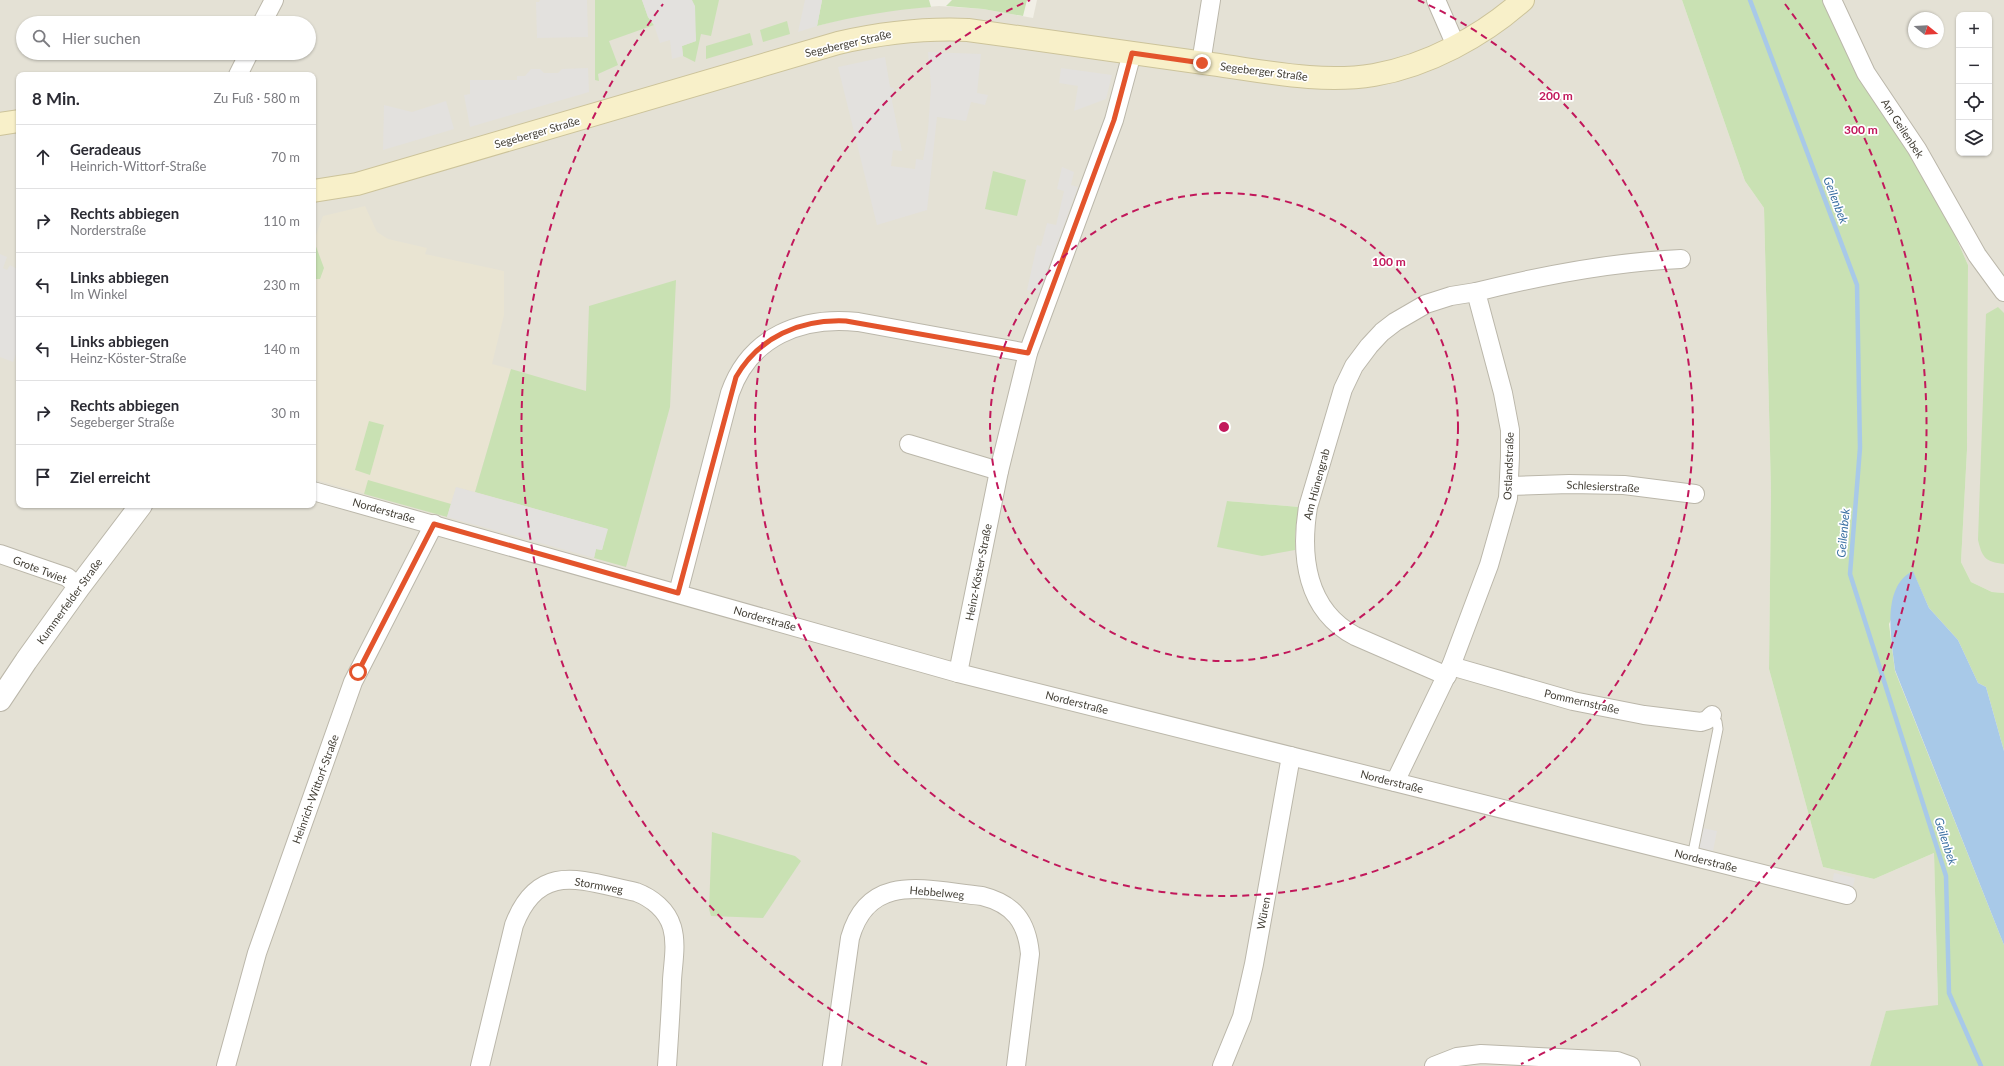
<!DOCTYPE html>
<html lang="de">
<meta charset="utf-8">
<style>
body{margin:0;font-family:Lato,sans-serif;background:#f7f7f7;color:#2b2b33}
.controls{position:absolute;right:12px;top:12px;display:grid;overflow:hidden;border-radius:8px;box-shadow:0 1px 3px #0004}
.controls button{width:36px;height:36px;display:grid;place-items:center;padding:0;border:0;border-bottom:1px solid #e1e1e2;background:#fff;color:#2b2b33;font:20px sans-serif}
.compass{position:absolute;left:1908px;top:12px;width:36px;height:36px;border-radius:50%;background:#fff;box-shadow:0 1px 3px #0004;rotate:108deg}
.stop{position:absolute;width:12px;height:12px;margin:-9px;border:3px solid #e3542c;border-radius:50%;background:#fff}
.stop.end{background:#e3542c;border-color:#fff;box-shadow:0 1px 4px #0008}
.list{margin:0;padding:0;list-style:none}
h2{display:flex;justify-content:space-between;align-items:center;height:52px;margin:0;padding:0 16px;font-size:17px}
h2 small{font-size:13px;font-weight:400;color:#7c7c81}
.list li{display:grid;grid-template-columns:26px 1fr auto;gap:12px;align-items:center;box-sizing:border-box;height:64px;padding:0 16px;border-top:1px solid #e1e1e2}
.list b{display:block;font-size:15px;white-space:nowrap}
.list p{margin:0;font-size:13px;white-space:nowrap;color:#7c7c81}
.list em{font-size:13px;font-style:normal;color:#7c7c81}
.icon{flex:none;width:22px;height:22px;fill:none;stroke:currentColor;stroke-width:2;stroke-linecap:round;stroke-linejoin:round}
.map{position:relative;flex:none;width:2004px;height:1066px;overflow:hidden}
.search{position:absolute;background:#fff;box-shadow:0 1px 3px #0004;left:16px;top:16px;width:300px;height:44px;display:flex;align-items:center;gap:10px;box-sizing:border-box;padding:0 14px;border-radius:22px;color:#7c7c81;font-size:15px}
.panel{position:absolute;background:#fff;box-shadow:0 1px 3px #0004;left:16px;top:72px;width:300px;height:436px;border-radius:8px}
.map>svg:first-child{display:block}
.residential{fill:#e4e1d5;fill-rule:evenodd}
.education{fill:#e9e4d2}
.green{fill:#c9e1b3}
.parking{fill:#e3e1de}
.water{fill:#a8c9e8}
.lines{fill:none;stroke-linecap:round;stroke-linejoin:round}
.stream{stroke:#a8c9e8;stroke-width:4.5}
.service-casing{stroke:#bbb7aa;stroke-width:11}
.minor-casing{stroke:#bbb7aa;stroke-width:20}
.tertiary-casing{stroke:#bbb7aa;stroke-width:24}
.secondary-casing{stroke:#ccc39a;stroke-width:24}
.service{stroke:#fff;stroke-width:9}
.minor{stroke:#fff;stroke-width:18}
.tertiary{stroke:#fff;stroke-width:22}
.secondary{stroke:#f8f0c9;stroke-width:22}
.route{stroke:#e3542c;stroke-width:5}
.ring{fill:none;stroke:#c2185b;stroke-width:2;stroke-dasharray:7 5}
.labels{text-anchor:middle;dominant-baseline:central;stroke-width:3.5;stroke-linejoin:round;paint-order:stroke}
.street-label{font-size:11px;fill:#433f36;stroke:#fff}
.water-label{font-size:12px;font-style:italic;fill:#3b70a3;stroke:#fff}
.centre{fill:#c2185b;stroke:#fff;stroke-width:2}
.ring-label{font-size:12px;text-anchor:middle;font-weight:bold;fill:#c2185b;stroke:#fff;stroke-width:3.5;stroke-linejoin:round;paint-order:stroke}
</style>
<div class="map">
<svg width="2004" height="1066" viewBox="0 0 2004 1066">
<rect width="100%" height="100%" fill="#f1efe6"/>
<g class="residential">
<path d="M0,0H822L817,26L854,16L887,10L939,6L983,9L1033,18L1037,0H1682L1745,181L1764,208L1771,491L1769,669L1823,867L1874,879L1934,853L1938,1006L1886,1012L1870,1066H0ZM23,23H309V53H23ZM19,75H313V505H19ZM1227,501L1299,507L1296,519L1295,550Z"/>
<path d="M1825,0H2004V593L1992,592L1971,582L1961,562L1967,450L1968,265L1947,217L1855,65ZM1959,15H1989V153H1959ZM1914,18H1938V42H1914Z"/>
</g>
<path class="education" d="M365,206L377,232L388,239L427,248L425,254L504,271V315L492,364L511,369L475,492L456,487L447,517L313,479V243L323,216Z"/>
<g class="green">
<path d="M595,0H642L648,17L654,25L609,41L618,65L598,74L599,81L595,80Z"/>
<path d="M692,0H719L711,36L701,34L695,62L683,56L682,46L696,41Z"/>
<path d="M822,0H929L931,7C892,10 855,16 817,26Z"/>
<path d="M952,0H1027L1023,16L983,9L946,6Z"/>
<path d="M1682,0H1825L1855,65L1947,217L1968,265L1967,450L1961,562L1971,582L1992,592L2004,593V751L1986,687L1978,683L1958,640L1929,608L1913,572L1889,624L1895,671L2004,945V1066H1870L1886,1011L1938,1005L1934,853L1874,879L1823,867L1769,669L1771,491L1764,208L1745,181Z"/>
<path d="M787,21L790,34L763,42L760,30Z"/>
<path d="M750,33L753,45L706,59V46Z"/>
<path d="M993,171L1026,180L1017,216L985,209Z"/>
<path d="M314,241L324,268L320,279H313Z"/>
<path d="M676,280L670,407L626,567L594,558L596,549L602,550L607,529L475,492L511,369L586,391L589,306Z"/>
<path d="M1998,307L2004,313V564C1985,562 1982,557 1978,540L1986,314Z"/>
<path d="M369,421L384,425L370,475L355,470Z"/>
<path d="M368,480L451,504L447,517L364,494Z"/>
<path d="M1227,501L1299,507L1295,536V550L1262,556L1217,547Z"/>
<path d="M712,832L795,856L801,861L763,918L711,916L709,909Z"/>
</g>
<g class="parking">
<path d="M540,0H587L588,37L537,38L536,2H539Z"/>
<path d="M642,0H692L695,6L696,41L682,46L683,56L672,59L670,40L660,43L654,25L648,17Z"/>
<path d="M805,0H822L817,26L798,32Z"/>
<path d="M928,52L981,54L977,93L988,95L985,105L971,102L966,121L937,117L927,210L877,225L838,67L885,57L890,87L894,88L892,101L902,151L893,150L891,166L915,169L916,159L923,160L928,130L931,86Z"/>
<path d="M588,68L589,92L470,127L464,95L470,94V80H517V76H525L531,69H540L544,73H558L562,69Z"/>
<path d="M1061,68L1112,75L1106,99L1074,111L1078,86L1059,83Z"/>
<path d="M446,101L454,129L383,150L384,105L412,112Z"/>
<path d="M1062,167L1074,172L1071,185L1078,187L1039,293L1027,290L1037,245L1041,246L1047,223L1056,225L1064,191L1057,189Z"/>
<path d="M0,254L7,257L3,268L7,270L10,265L19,270V347L13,362L0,357Z"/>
<path d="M456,487L608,529L602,550L596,549L594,558L447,517Z"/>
<path d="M1703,828L1717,831L1713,851L1699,848Z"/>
<path d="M1834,873L1855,878L1852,890L1832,885Z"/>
</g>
<path class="water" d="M1913,571L1929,608L1958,640L1978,683L1986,687L2004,751V945L1895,670C1892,642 1880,587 1913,571Z"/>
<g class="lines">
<path class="stream" d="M1750,0L1857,285L1860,448L1850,574L1946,876L1949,993L1981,1066"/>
<defs>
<path id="service" d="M1692,857L1718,729L1717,722L1712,715"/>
<g id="minor">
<path d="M1436,0L1456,46"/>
<path d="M1832,0L1866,73L1917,149L1977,255L2004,292"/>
<path d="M262,23L274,0"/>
<path d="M1201,63L1211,0"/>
<path d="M238,75L249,53"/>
<path d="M909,444L999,471"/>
<path d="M1510,486L1569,484L1624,485L1695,494"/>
<path d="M313,491L958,673L1847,895"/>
<path d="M0,554L67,577L79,587"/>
<path d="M678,593L730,393C750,336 802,316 858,322L1028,353"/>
<path d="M1451,666L1573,701L1644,715L1701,722L1707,720L1712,715"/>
<path d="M958,673L999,471L1028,353L1114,120L1132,53"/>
<path d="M1447,676L1355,636C1306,610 1300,556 1308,507L1343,389L1354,366L1369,346L1382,332L1395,322L1426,304L1451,296L1476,292"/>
<path d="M1395,782L1451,666L1489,565L1508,498L1510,457V430L1503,393L1476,292C1544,275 1611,262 1681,259"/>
<path d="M226,1066L257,953L353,682L434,524"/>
<path d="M480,1066L514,925C539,860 582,881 636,892C652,898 667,910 672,927C677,944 673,963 672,980C671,1008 669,1037 667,1066"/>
<path d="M832,1066L850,938C869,870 929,891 982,896C1014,904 1027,922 1030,954L1016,1066"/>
<path d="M1222,1066L1242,1017L1254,964L1291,756"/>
<path d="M1434,1066L1457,1057L1481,1054L1617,1061L1631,1066"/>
</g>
<path id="tertiary" d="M0,700L26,661L79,587L141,505"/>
<g id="secondary">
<path d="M0,124L19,121"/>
<path d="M313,191L357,184L838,43C882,33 923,28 968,30C1049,42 1130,53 1211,64C1264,71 1320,84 1374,75C1427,66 1483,36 1523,0"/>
</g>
</defs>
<use href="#service" class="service-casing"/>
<use href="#minor" class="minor-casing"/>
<use href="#tertiary" class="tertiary-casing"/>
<use href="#secondary" class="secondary-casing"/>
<use href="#service" class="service"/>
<use href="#minor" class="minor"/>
<use href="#tertiary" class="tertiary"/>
<use href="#secondary" class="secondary"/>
</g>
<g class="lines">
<path class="route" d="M358,672L434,524L678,593L736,377C759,337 800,319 846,321L1028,353L1114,120L1132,53L1202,63"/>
</g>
<g class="ring">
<circle cx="1224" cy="427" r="234"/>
<path d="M1418 0A469 469 0 1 1 1030 0"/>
<path d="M927 1064A703 703 0 0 1 663 4M1785 4A703 703 0 0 1 1521 1064"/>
</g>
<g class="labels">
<g class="street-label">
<text transform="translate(848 43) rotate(-13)">Segeberger Straße</text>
<text transform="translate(1264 71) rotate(7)">Segeberger Straße</text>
<text transform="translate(1903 128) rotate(57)">Am Geilenbek</text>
<text transform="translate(537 132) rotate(-16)">Segeberger Straße</text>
<text transform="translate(1508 466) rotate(-88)">Ostlandstraße</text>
<text transform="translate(1316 484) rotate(-75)">Am Hünengrab</text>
<text transform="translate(1603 486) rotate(3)">Schlesierstraße</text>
<text transform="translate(384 510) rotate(16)">Norderstraße</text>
<text transform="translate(40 569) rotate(21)">Grote Twiet</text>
<text transform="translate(978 572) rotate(-79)">Heinz-Köster-Straße</text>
<text transform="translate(69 601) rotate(-54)">Kummerfelder Straße</text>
<text transform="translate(765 618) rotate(16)">Norderstraße</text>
<text transform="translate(1582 701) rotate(13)">Pommernstraße</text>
<text transform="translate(1077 702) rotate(14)">Norderstraße</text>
<text transform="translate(1392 781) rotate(14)">Norderstraße</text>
<text transform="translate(315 789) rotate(-70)">Heinrich-Wittorf-Straße</text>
<text transform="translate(1706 860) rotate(14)">Norderstraße</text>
<text transform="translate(599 885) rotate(10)">Stormweg</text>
<text transform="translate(937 892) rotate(5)">Hebbelweg</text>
<text transform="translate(1263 913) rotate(-80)">Würen</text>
</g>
<g class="water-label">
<text transform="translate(1836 200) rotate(69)">Geilenbek</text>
<text transform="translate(1843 533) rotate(-85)">Geilenbek</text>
<text transform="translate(1946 841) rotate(72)">Geilenbek</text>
</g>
</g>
<circle cx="1224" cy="427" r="6" class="centre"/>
<g class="ring-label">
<text x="1556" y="100">200 m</text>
<text x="1861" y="134">300 m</text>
<text x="1389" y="266">100 m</text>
</g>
</svg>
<div class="controls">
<button>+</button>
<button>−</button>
<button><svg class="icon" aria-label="locate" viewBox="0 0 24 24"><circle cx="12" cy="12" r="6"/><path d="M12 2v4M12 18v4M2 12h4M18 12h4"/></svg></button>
<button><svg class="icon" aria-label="layers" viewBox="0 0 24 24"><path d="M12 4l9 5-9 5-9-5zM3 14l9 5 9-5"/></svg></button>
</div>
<svg class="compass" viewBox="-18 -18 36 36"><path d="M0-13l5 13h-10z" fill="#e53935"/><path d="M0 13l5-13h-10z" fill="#7c7c81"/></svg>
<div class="stop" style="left:358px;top:672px"></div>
<div class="stop end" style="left:1202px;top:63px"></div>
<div class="search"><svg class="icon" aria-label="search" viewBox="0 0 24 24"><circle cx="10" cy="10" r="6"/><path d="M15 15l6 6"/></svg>Hier suchen</div>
<section class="panel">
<h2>8 Min.<small>Zu Fuß · 580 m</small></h2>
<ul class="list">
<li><svg class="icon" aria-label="ahead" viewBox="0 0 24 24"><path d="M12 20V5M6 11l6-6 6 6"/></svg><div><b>Geradeaus</b><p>Heinrich-Wittorf-Straße</p></div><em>70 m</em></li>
<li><svg class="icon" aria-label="right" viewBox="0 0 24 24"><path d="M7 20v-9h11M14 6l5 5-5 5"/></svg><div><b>Rechts abbiegen</b><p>Norderstraße</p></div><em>110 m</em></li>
<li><svg class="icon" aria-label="left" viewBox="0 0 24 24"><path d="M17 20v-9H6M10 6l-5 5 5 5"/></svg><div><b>Links abbiegen</b><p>Im Winkel</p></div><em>230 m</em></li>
<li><svg class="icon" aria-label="left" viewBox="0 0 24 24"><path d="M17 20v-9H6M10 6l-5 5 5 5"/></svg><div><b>Links abbiegen</b><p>Heinz-Köster-Straße</p></div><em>140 m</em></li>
<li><svg class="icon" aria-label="right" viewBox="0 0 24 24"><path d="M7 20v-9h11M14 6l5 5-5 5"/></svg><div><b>Rechts abbiegen</b><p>Segeberger Straße</p></div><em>30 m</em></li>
<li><svg class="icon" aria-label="arrive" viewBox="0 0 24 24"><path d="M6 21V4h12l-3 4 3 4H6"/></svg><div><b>Ziel erreicht</b></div></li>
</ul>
</section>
</div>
